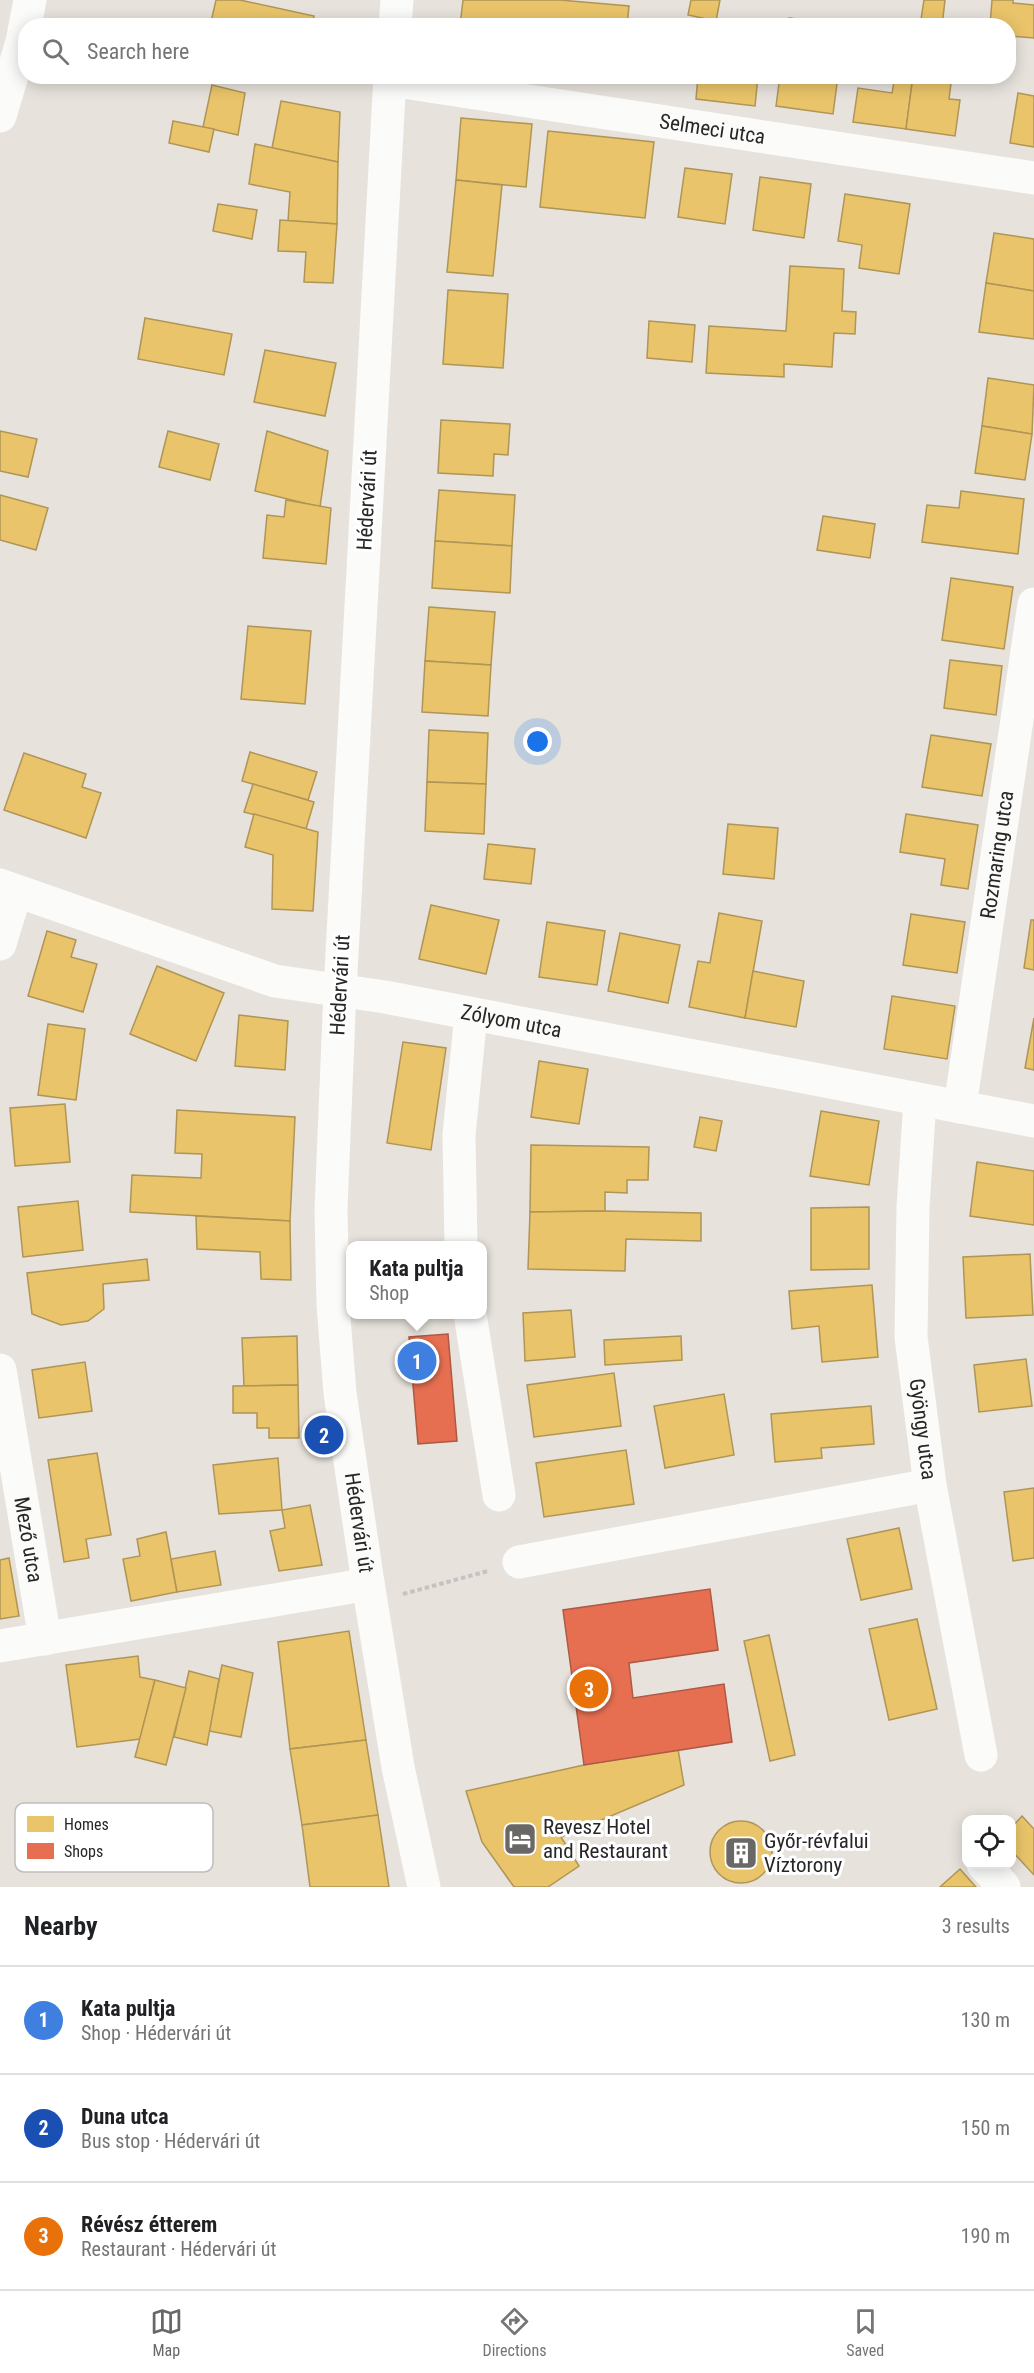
<!DOCTYPE html>
<meta charset="utf-8">
<style>
body{margin:0;font-family:"Roboto Condensed",sans-serif;background:#f2f2f2;color:#202124}
.controls{position:absolute;right:18px;bottom:18px;display:grid;overflow:hidden;border-radius:12px;box-shadow:0 3px 15px #0003}
.controls button{width:54px;height:54px;display:grid;place-items:center;padding:0;border:0;border-bottom:2px solid #e0e0e0;background:#fff;color:#202124;font:30px sans-serif}
.you{position:absolute;left:538px;top:742px;width:21px;height:21px;margin:-15px;border:4px solid #fff;border-radius:50%;background:#1a73e8;box-shadow:0 0 0 9px #1a73e833}
.badge{display:grid;place-items:center;width:39px;height:39px;border-radius:50%;background:#6a6866;color:#fff;font-size:20px;font-weight:700}
.pin{position:absolute;translate:-50% -50%;border:3px solid #fff;box-shadow:0 2px 6px #0006}
.popup{position:absolute;left:346px;top:1241px;width:141px;height:78px;box-sizing:border-box;display:grid;place-content:center;border-radius:12px;background:#fff;filter:drop-shadow(0 2px 4px #0005);font-size:20px;white-space:nowrap;color:#757577}
.popup b{font-size:22px;color:#202124}
.popup::after{content:'';position:absolute;left:50%;top:100%;margin-left:-12px;border:12px solid transparent;border-top-color:#fff}
.list{margin:0;padding:0;list-style:none}
h2{display:flex;justify-content:space-between;align-items:center;height:78px;margin:0;padding:0 24px;font-size:26px}
h2 small{font-size:20px;font-weight:400;color:#757577}
.list li{display:grid;grid-template-columns:39px 1fr auto;gap:18px;align-items:center;box-sizing:border-box;height:108px;padding:0 24px;border-top:2px solid #e0e0e0}
.list b{display:block;font-size:22px;white-space:nowrap}
.list p{margin:0;font-size:20px;white-space:nowrap;color:#757577}
.list em{font-size:20px;font-style:normal;color:#757577}
.icon{flex:none;width:33px;height:33px;fill:none;stroke:currentColor;stroke-width:2;stroke-linecap:round;stroke-linejoin:round}
.map{position:relative;flex:none;width:1034px;height:1887px;overflow:hidden}
.search{position:absolute;background:#fff;box-shadow:0 3px 15px #0003;left:18px;right:18px;top:18px;height:66px;display:flex;align-items:center;gap:15px;box-sizing:border-box;padding:0 21px;border-radius:24px;color:#757577;font-size:22px}
.sheet{height:402px;background:#fff}
nav{display:flex;justify-content:space-around;align-items:center;box-sizing:border-box;height:84px;border-top:2px solid #e0e0e0;background:#fff;font-size:16px;color:#757577}
nav a{display:grid;justify-items:center;gap:3px}
nav .on{color:#6a6866}
.map>svg:first-child{display:block}
.homes{fill:#e9c46a;stroke:#af9556;stroke-width:1.5}
.shops{fill:#e76f51;stroke:#ad5944;stroke-width:1.5}
.lines{fill:none;stroke-linecap:round;stroke-linejoin:round}
.path{stroke:#c4c3c2;stroke-width:4;stroke-dasharray:4.5 3;stroke-linecap:butt}
.minor{stroke:#fbfbfa;stroke-width:33}
.labels{text-anchor:middle;dominant-baseline:central;stroke-width:6;stroke-linejoin:round;paint-order:stroke}
.street-label{font-size:21px;fill:#272727;stroke:#fff}
.poi-label{font-size:21px;fill:#272727;stroke:#fff;text-anchor:start}
.key{fill:#fff;stroke:#bebebe;stroke-width:1.5}
.key-label{font-size:16px;fill:#272727}
</style>
<div class="map">
<svg width="1034" height="1887" viewBox="0 0 1034 1887">
<rect width="100%" height="100%" fill="#e7e2dc"/>
<g class="homes">
<path d="M216,0H240L314,16L312,26H210Z"/>
<path d="M463,0H560L629,6L627,25L584,21V26L518,23V26H460Z"/>
<path d="M691,0H720L716,21L688,15Z"/>
<path d="M924,0H945L942,26H920Z"/>
<path d="M992,0H1013V3L1034,5V38L1008,36V26H990Z"/>
<path d="M789,18L845,25V26H787Z"/>
<path d="M698,76H758L755,106L696,99Z"/>
<path d="M780,76H838L833,114L776,106Z"/>
<path d="M895,76H913L906,129L853,122L858,88L892,93Z"/>
<path d="M913,76H952L949,99L960,100L955,136L906,129Z"/>
<path d="M212,85L245,93L238,135L203,127Z"/>
<path d="M1018,93L1034,96V147L1010,143Z"/>
<path d="M281,101L340,112L338,162L272,148Z"/>
<path d="M461,118L532,124L526,187L456,180Z"/>
<path d="M173,121L214,129L209,152L169,143Z"/>
<path d="M548,131L654,142L645,218L540,207Z"/>
<path d="M255,144L338,162L337,224L288,221L290,192L249,184Z"/>
<path d="M685,168L732,174L725,224L678,217Z"/>
<path d="M760,177L811,184L804,238L753,230Z"/>
<path d="M456,180L502,185L493,276L447,272Z"/>
<path d="M845,194L910,204L899,274L859,268L862,245L838,241Z"/>
<path d="M218,204L257,210L252,239L213,231Z"/>
<path d="M280,220L337,224L333,283L304,282L306,252L278,251Z"/>
<path d="M994,233L1034,239V291L986,283Z"/>
<path d="M790,266L844,269L842,311L856,312L855,334L834,333L832,367L784,364V377L706,373L709,326L786,331Z"/>
<path d="M986,283L1034,291V339L979,332Z"/>
<path d="M448,290L508,294L503,368L443,364Z"/>
<path d="M145,318L232,334L224,375L138,359Z"/>
<path d="M649,321L695,325L692,362L647,358Z"/>
<path d="M265,350L336,363L325,416L254,402Z"/>
<path d="M988,378L1034,385L1032,434L982,426Z"/>
<path d="M441,420L510,424L508,455L494,454L493,476L438,473Z"/>
<path d="M982,426L1032,434L1025,480L975,473Z"/>
<path d="M0,431L37,439L28,477L0,471Z"/>
<path d="M168,431L219,444L210,480L159,467Z"/>
<path d="M267,431L328,451L320,507L255,491Z"/>
<path d="M439,490L515,495L512,546L435,541Z"/>
<path d="M961,491L1024,499L1018,554L922,542L927,505L959,508Z"/>
<path d="M0,495L48,508L36,550L0,540Z"/>
<path d="M286,500L331,508L326,564L263,558L267,515L284,517Z"/>
<path d="M823,516L875,524L870,558L817,550Z"/>
<path d="M435,541L512,546L510,593L432,588Z"/>
<path d="M951,578L1013,587L1004,649L942,640Z"/>
<path d="M429,607L495,612L491,665L425,661Z"/>
<path d="M248,626L311,631L305,704L241,699Z"/>
<path d="M950,660L1002,666L996,715L944,708Z"/>
<path d="M425,661L491,665L488,716L422,712Z"/>
<path d="M429,730L488,733L486,784L427,782Z"/>
<path d="M931,735L991,744L982,796L922,787Z"/>
<path d="M250,752L317,772L308,800L242,781Z"/>
<path d="M24,753L86,774L82,787L101,793L86,838L4,810Z"/>
<path d="M427,782L486,784L484,834L425,831Z"/>
<path d="M253,784L314,802L306,829L244,812Z"/>
<path d="M254,814L318,832L313,911L272,909L273,855L245,847Z"/>
<path d="M906,814L978,825L968,889L941,885L945,859L900,852Z"/>
<path d="M728,824L778,828L774,879L723,874Z"/>
<path d="M488,844L535,849L531,884L484,879Z"/>
<path d="M431,905L499,920L486,974L419,959Z"/>
<path d="M719,913L762,921L745,1018L689,1007L698,961L710,963Z"/>
<path d="M911,914L965,922L957,973L903,965Z"/>
<path d="M1031,920H1034V970L1024,968Z"/>
<path d="M547,922L605,931L597,985L539,977Z"/>
<path d="M47,931L76,940L71,957L97,964L83,1012L28,996Z"/>
<path d="M620,933L680,945L668,1003L608,991Z"/>
<path d="M157,966L224,993L196,1061L130,1034Z"/>
<path d="M753,971L804,981L796,1027L745,1018Z"/>
<path d="M892,996L955,1006L947,1059L884,1049Z"/>
<path d="M239,1015L288,1021L285,1070L235,1066Z"/>
<path d="M1034,1018V1070L1025,1068Z"/>
<path d="M48,1024L85,1029L76,1100L38,1095Z"/>
<path d="M403,1042L446,1048L431,1150L387,1143Z"/>
<path d="M539,1061L588,1069L579,1124L531,1117Z"/>
<path d="M65,1104L70,1162L15,1166L10,1108Z"/>
<path d="M177,1110L295,1117L290,1221L130,1212L132,1175L201,1178L202,1154L175,1153Z"/>
<path d="M821,1111L879,1121L869,1185L810,1176Z"/>
<path d="M700,1117L722,1121L716,1151L694,1147Z"/>
<path d="M531,1145L649,1147L648,1180H627V1193L605,1192V1211L530,1212Z"/>
<path d="M977,1162L1034,1171V1225L970,1216Z"/>
<path d="M78,1201L83,1250L23,1257L18,1207Z"/>
<path d="M869,1207V1269L811,1270V1208Z"/>
<path d="M605,1211L701,1213V1241L626,1239L625,1271L528,1269L530,1212Z"/>
<path d="M196,1216L290,1221L291,1280L261,1279L260,1252L197,1249Z"/>
<path d="M1030,1254L1033,1315L966,1318L963,1257Z"/>
<path d="M147,1259L149,1280L103,1284L104,1309L88,1321L61,1325L32,1314L27,1273Z"/>
<path d="M872,1285L878,1357L822,1362L819,1326L792,1329L789,1291Z"/>
<path d="M571,1310L575,1357L525,1361L523,1313Z"/>
<path d="M297,1336L298,1385L244,1386L242,1338Z"/>
<path d="M681,1336L682,1360L605,1365L604,1340Z"/>
<path d="M1026,1359L1032,1406L979,1412L974,1365Z"/>
<path d="M85,1362L92,1411L39,1418L32,1370Z"/>
<path d="M614,1373L621,1426L534,1437L527,1385Z"/>
<path d="M298,1385L299,1438H269V1428H257V1413H233V1386Z"/>
<path d="M724,1394L734,1455L665,1468L654,1406Z"/>
<path d="M871,1406L874,1444L821,1448L822,1458L775,1462L771,1414Z"/>
<path d="M626,1450L634,1504L544,1517L536,1463Z"/>
<path d="M97,1453L111,1535L86,1539L89,1558L64,1562L48,1460Z"/>
<path d="M278,1458L282,1510L219,1514L213,1465Z"/>
<path d="M1034,1488V1558L1013,1561L1004,1492Z"/>
<path d="M310,1505L322,1565L279,1571L270,1531L285,1528L282,1510Z"/>
<path d="M899,1528L912,1589L861,1600L847,1539Z"/>
<path d="M166,1532L177,1592L131,1601L123,1559L140,1556L137,1539Z"/>
<path d="M215,1551L221,1585L177,1592L171,1559Z"/>
<path d="M9,1558L19,1616L0,1619V1560Z"/>
<path d="M917,1619L937,1709L889,1720L869,1629Z"/>
<path d="M349,1631L366,1740L290,1749L278,1642Z"/>
<path d="M769,1635L795,1755L770,1761L744,1641Z"/>
<path d="M138,1656L140,1677L155,1680L140,1739L77,1747L66,1665Z"/>
<path d="M222,1665L253,1673L241,1737L209,1731Z"/>
<path d="M189,1671L219,1679L207,1745L174,1737Z"/>
<path d="M155,1680L186,1688L166,1765L135,1757Z"/>
<path d="M366,1740L378,1815L302,1825L290,1749Z"/>
<path d="M678,1749L684,1785L561,1837L579,1866L548,1887H514L482,1842L466,1791L584,1765Z"/>
<path d="M378,1815L389,1887H310L302,1825Z"/>
<path d="M1022,1816L1034,1829V1875L1012,1851V1827Z"/>
<circle cx="741" cy="1852" r="31"/>
<path d="M960,1869L976,1887H940Z"/>
</g>
<g class="shops">
<path d="M448,1334L457,1441L418,1444L409,1337Z"/>
<path d="M710,1589L718,1650L629,1663L633,1698L724,1684L732,1742L584,1765L563,1610Z"/>
</g>
<g class="lines">
<path class="path" d="M403,1594L488,1571"/>
<g class="minor">
<path d="M395,26L397,0"/>
<path id="s1" d="M390,76L340,990L331,1209L333,1305L340,1393L368,1583L398,1767L424,1887"/>
<path id="s2" d="M390,80L1034,178"/>
<path d="M0,116L22,42L30,0"/>
<path id="s3" d="M0,885L275,981L385,997L1034,1121"/>
<path d="M0,944L16,891"/>
<path id="s4" d="M920,1100L913,1207L911,1337L930,1485L981,1755"/>
<path id="s5" d="M960,1107L1034,604"/>
<path d="M461,1246L459,1135L471,1014"/>
<path d="M470,1314L499,1495"/>
<path id="s6" d="M0,1370L45,1639"/>
<path d="M519,1562L930,1485"/>
<path d="M0,1646L346,1588L368,1583"/>
<path d="M983,1864L1004,1887"/>
</g>
</g>
<defs>
<symbol id="hotel-square" viewBox="-11 -11 22 22"><rect x="-9" y="-9" width="18" height="18" rx="4" fill="#6a6866" stroke="#fff"/><path d="M-6-4.5h1.5V1H6V5H4.5V3h-9V5H-6ZM-4 0a1.8 1.8 0 1 1 3.6 0ZM.5 0V-2.5h3Q6-2.5 6 0Z" fill="#fff"/></symbol>
<symbol id="building-square" viewBox="-11 -11 22 22"><rect x="-9" y="-9" width="18" height="18" rx="4" fill="#6a6866" stroke="#fff"/><path d="M-4-6H4V6H1V3H-1V6H-4ZM-2.5-4.3h1.7v1.8h-1.7ZM.8-4.3h1.7v1.8H.8ZM-2.5-1h1.7V.8h-1.7ZM.8-1h1.7V.8H.8Z" fill="#fff"/></symbol>
</defs>
<g fill-rule="evenodd">
<use href="#hotel-square" x="501" y="1820" width="38" height="38"/>
<use href="#building-square" x="722" y="1834" width="38" height="38"/>
</g>
<g class="labels">
<g class="street-label">
<text stroke="none"><textPath href="#s2" startOffset="326">Selmeci utca</textPath></text>
<text transform="translate(367 500) rotate(-87)">Hédervári út</text>
<text stroke="none"><textPath href="#s5" startOffset="255">Rozmaring utca</textPath></text>
<text transform="translate(340 985) rotate(-87)">Hédervári út</text>
<text stroke="none"><textPath href="#s3" startOffset="531">Zólyom utca</textPath></text>
<text stroke="none"><textPath href="#s4" startOffset="330">Gyöngy utca</textPath></text>
<text stroke="none"><textPath href="#s1" startOffset="1450">Hédervári út</textPath></text>
<text stroke="none"><textPath href="#s6" startOffset="172">Mező utca</textPath></text>
</g>
<g class="poi-label">
<text x="543" y="1827">Revesz Hotel<tspan x="543" dy="24">and Restaurant</tspan></text>
<text x="764" y="1841">Győr-révfalui<tspan x="764" dy="24">Víztorony</tspan></text>
</g>
</g>
<rect x="15" y="1803" width="198" height="69" rx="9" class="key"/>
<rect x="27" y="1816" width="27" height="16" fill="#e9c46a"/>
<rect x="27" y="1843" width="27" height="16" fill="#e76f51"/>
<g class="key-label">
<text x="64" y="1830">Homes</text>
<text x="64" y="1857">Shops</text>
</g>
</svg>
<div class="controls">
<button><svg class="icon" aria-label="locate" viewBox="0 0 24 24"><circle cx="12" cy="12" r="6"/><path d="M12 2v4M12 18v4M2 12h4M18 12h4"/></svg></button>
</div>
<div class="you"></div>
<div class="pin badge" style="left:417px;top:1361px;background:#3f7fe0">1</div>
<div class="popup"><b>Kata pultja</b>Shop</div>
<div class="pin badge" style="left:324px;top:1435px;background:#1a4fb4">2</div>
<div class="pin badge" style="left:589px;top:1689px;background:#e8710a">3</div>
<div class="search"><svg class="icon" aria-label="search" viewBox="0 0 24 24"><circle cx="10" cy="10" r="6"/><path d="M15 15l6 6"/></svg>Search here</div>
</div>
<section class="sheet">
<h2>Nearby<small>3 results</small></h2>
<ul class="list">
<li><span class="badge" style="background:#3f7fe0">1</span><div><b>Kata pultja</b><p>Shop · Hédervári út</p></div><em>130 m</em></li>
<li><span class="badge" style="background:#1a4fb4">2</span><div><b>Duna utca</b><p>Bus stop · Hédervári út</p></div><em>150 m</em></li>
<li><span class="badge" style="background:#e8710a">3</span><div><b>Révész étterem</b><p>Restaurant · Hédervári út</p></div><em>190 m</em></li>
</ul>
</section>
<nav>
<a class="on"><svg class="icon" aria-label="map" viewBox="0 0 24 24"><path d="M3 6l6-2 6 2 6-2v14l-6 2-6-2-6 2zM9 4v14M15 6v14"/></svg>Map</a>
<a><svg class="icon" aria-label="directions" viewBox="0 0 24 24"><path d="M12 3l9 9-9 9-9-9zM9 14v-3h6M13 9l2 2-2 2"/></svg>Directions</a>
<a><svg class="icon" aria-label="saved" viewBox="0 0 24 24"><path d="M7 4h10v16l-5-4-5 4z"/></svg>Saved</a>
</nav>
